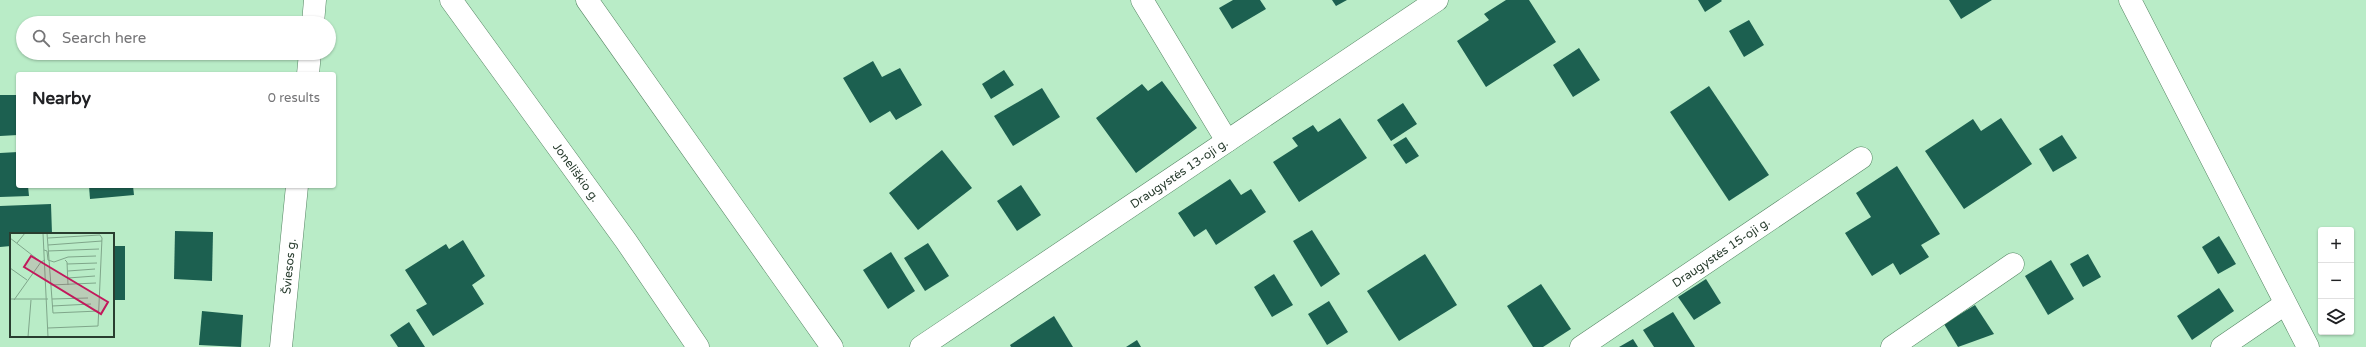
<!DOCTYPE html>
<meta charset="utf-8">
<style>
body{margin:0;font-family:"Varela Round",sans-serif;background:#f6f6f6;color:#202124}
.controls{position:absolute;right:12px;bottom:12px;display:grid;overflow:hidden;border-radius:4px;box-shadow:0 1px 3px #0004}
.controls button{width:36px;height:36px;display:grid;place-items:center;padding:0;border:0;border-bottom:1px solid #e0e0e0;background:#fff;color:#202124;font:20px sans-serif}
.list{margin:0;padding:0;list-style:none}
h2{display:flex;justify-content:space-between;align-items:center;height:52px;margin:0;padding:0 16px;font-size:17px}
h2 small{font-size:13px;font-weight:400;color:#757577}
.icon{flex:none;width:22px;height:22px;fill:none;stroke:currentColor;stroke-width:2;stroke-linecap:round;stroke-linejoin:round}
.map{position:relative;flex:none;width:2366px;height:347px;overflow:hidden}
.search{position:absolute;background:#fff;box-shadow:0 1px 3px #0004;left:16px;top:16px;width:320px;height:44px;display:flex;align-items:center;gap:10px;box-sizing:border-box;padding:0 14px;border-radius:22px;color:#757577;font-size:15px}
.panel{position:absolute;background:#fff;box-shadow:0 1px 3px #0004;left:16px;top:72px;width:320px;height:116px;border-radius:4px}
.map>svg:first-child{display:block}
.building{fill:#1c6050}
.lines{fill:none;stroke-linecap:round;stroke-linejoin:round}
.minor-casing{stroke:#558563;stroke-width:23}
.minor{stroke:#fff;stroke-width:22}
.labels{text-anchor:middle;dominant-baseline:central;stroke-width:4;stroke-linejoin:round;paint-order:stroke}
.street-label{font-size:12px;fill:#293d2f;stroke:#fff}
.inset-road{fill:none;stroke:#7fa68a;stroke-width:1}
.view{fill:#c2185b;fill-opacity:0.15;stroke:#c2185b;stroke-width:2}
.inset-edge{fill:none;stroke:#293d2f;stroke-width:2}
</style>
<div class="map">
<svg width="2366" height="347" viewBox="0 0 2366 347">
<rect width="100%" height="100%" fill="#b9ecc7"/>
<g class="building">
<path d="M1233,0H1260L1266,9L1232,29L1219,8Z"/>
<path d="M1332,0H1347L1336,6Z"/>
<path d="M1506,0H1529L1556,42L1486,87L1457,41L1489,20L1484,14Z"/>
<path d="M1698,0H1721L1722,1L1705,12Z"/>
<path d="M1949,0H1992L1961,19Z"/>
<path d="M1749,20L1764,45L1744,57L1729,31Z"/>
<path d="M1579,48L1600,80L1573,97L1553,65Z"/>
<path d="M873,61L882,77L900,68L922,105L896,120L890,111L870,123L843,78Z"/>
<path d="M1004,70L1014,85L991,99L982,84Z"/>
<path d="M1162,81L1197,128L1136,173L1096,118L1142,84L1148,91Z"/>
<path d="M1709,86L1769,175L1729,201L1670,112Z"/>
<path d="M1042,88L1060,117L1013,146L994,116Z"/>
<path d="M0,95H18V135L0,136Z"/>
<path d="M1403,103L1417,124L1391,141L1377,120Z"/>
<path d="M1340,118L1367,158L1299,202L1273,162L1298,146L1292,138L1313,125L1318,132Z"/>
<path d="M2001,118L2032,164L1964,209L1925,151L1973,119L1981,131Z"/>
<path d="M2062,135L2077,158L2053,172L2039,149Z"/>
<path d="M1406,137L1419,156L1406,164L1393,145Z"/>
<path d="M942,150L972,188L918,230L889,193Z"/>
<path d="M18,152V186H28L29,196L0,197V153Z"/>
<path d="M1897,166L1940,234L1921,245L1929,257L1900,275L1893,263L1872,276L1845,233L1871,217L1856,193Z"/>
<path d="M1230,179L1241,195L1251,189L1266,212L1216,245L1206,229L1194,237L1178,213Z"/>
<path d="M1021,185L1041,215L1017,231L997,201Z"/>
<path d="M89,186H133L134,195L90,199Z"/>
<path d="M51,204L52,234H11V246L0,247V206Z"/>
<path d="M1312,230L1340,274L1321,287L1293,241Z"/>
<path d="M175,231L213,232L212,281L174,279Z"/>
<path d="M2219,236L2236,264L2218,274L2202,247Z"/>
<path d="M463,240L485,276L472,285L484,304L433,336L416,310L427,304L405,270L446,244L449,249Z"/>
<path d="M928,243L949,276L925,291L904,258Z"/>
<rect x="113" y="246" width="12" height="54"/>
<path d="M891,252L915,291L888,309L863,270Z"/>
<path d="M1425,254L1457,305L1399,341L1367,291Z"/>
<path d="M2088,254L2101,277L2083,287L2070,264Z"/>
<path d="M2051,260L2074,299L2048,315L2025,276Z"/>
<path d="M1274,274L1293,305L1272,317L1254,287Z"/>
<path d="M1706,279L1721,303L1694,320L1678,297Z"/>
<path d="M1541,284L1571,329L1543,347H1533L1507,306Z"/>
<path d="M2219,288L2234,311L2192,340L2177,316Z"/>
<path d="M1329,301L1348,332L1327,345L1308,314Z"/>
<path d="M1975,305L1994,334L1958,347L1944,324Z"/>
<path d="M202,311L243,315L241,347L199,345Z"/>
<path d="M1673,312L1695,347H1654L1643,330Z"/>
<path d="M1054,316L1073,347H1011L1010,345Z"/>
<path d="M409,322L425,347H398L390,335Z"/>
<path d="M1633,339L1638,347H1619Z"/>
<path d="M1137,340L1141,347H1126Z"/>
</g>
<g class="lines">
<defs>
<g id="minor">
<path id="s1" d="M451,0L626,241L698,347"/>
<path d="M587,0L832,347"/>
<path d="M1142,0L1227,141"/>
<path d="M2130,0L2308,347"/>
<path d="M313,23L315,0"/>
<path d="M308,74L310,53"/>
<path id="s2" d="M281,347L297,186"/>
<path id="s3" d="M921,347L1437,0"/>
<path id="s4" d="M1581,347L1861,158"/>
<path d="M1892,347L2013,264"/>
<path d="M2222,347L2285,304"/>
</g>
</defs>
<use href="#minor" class="minor-casing"/>
<use href="#minor" class="minor"/>
</g>
<g class="labels">
<g class="street-label">
<text stroke="none"><textPath href="#s1" startOffset="213">Joneliškio g.</textPath></text>
<text stroke="none"><textPath href="#s3" startOffset="311">Draugystės 13-oji g.</textPath></text>
<text stroke="none"><textPath href="#s4" startOffset="169">Draugystės 15-oji g.</textPath></text>
<text stroke="none"><textPath href="#s2" startOffset="81">Šviesos g.</textPath></text>
</g>
</g>
<g transform="translate(10 233)">
<rect width="104" height="104" fill="#b9ecc7"/>
<path class="inset-road" d="M33,0L38,104M37,0L43,80L89,78M0,5L31,29M38,5L90,2L92,5L88,93L38,95M7,10L15,0M38,12L92,8M34,17L37,18L38,27L44,29L58,24L86,23M38,18L89,16M55,27L57,29L58,52M57,31L87,30M0,35L17,47M58,38L85,36M58,45L85,43M41,52L86,50M0,66H38M42,66L78,65M4,67L31,29L35,27M42,73L81,71M18,104L21,67"/>
<path class="view" d="M21,23L98,69L91,81L14,34Z"/>
<rect width="104" height="104" class="inset-edge"/>
</g>
</svg>
<div class="controls">
<button>+</button>
<button>−</button>
<button><svg class="icon" aria-label="layers" viewBox="0 0 24 24"><path d="M12 4l9 5-9 5-9-5zM3 14l9 5 9-5"/></svg></button>
</div>
<div class="search"><svg class="icon" aria-label="search" viewBox="0 0 24 24"><circle cx="10" cy="10" r="6"/><path d="M15 15l6 6"/></svg>Search here</div>
<section class="panel">
<h2>Nearby<small>0 results</small></h2>
<ul class="list">
</ul>
</section>
</div>
